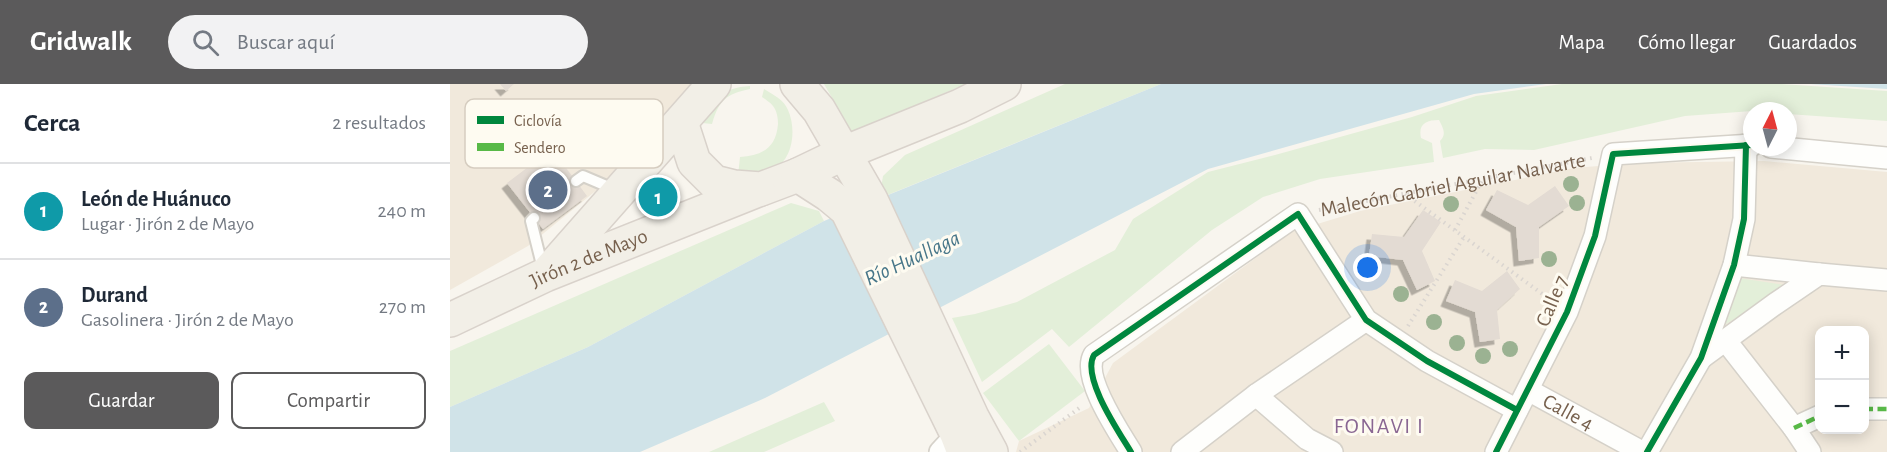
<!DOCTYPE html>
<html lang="es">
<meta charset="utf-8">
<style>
body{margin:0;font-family:"Alegreya Sans",sans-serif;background:#f2f2f3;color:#1f2937}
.controls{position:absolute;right:18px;bottom:18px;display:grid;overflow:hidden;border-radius:12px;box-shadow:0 3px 15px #0003}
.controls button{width:54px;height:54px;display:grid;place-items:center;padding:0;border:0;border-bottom:2px solid #e0e1e3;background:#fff;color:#1f2937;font:30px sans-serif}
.compass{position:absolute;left:1293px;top:18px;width:54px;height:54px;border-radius:50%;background:#fff;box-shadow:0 3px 15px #0003;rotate:6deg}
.you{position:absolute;left:918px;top:184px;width:21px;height:21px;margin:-15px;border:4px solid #fff;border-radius:50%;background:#1a73e8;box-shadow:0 0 0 9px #1a73e833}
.badge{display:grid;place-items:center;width:39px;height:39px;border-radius:50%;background:#5b5a5b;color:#fff;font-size:20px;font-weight:700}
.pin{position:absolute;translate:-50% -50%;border:3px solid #fff;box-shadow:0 2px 6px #0006}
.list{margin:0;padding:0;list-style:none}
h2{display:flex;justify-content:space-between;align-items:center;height:78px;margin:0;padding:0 24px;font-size:26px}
h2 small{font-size:20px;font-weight:400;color:#747a83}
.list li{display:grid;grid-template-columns:39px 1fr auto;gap:18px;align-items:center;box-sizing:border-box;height:96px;padding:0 24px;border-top:2px solid #e0e1e3}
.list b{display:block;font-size:22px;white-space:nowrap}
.list p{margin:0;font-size:20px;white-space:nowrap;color:#747a83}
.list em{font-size:20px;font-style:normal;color:#747a83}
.actions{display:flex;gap:12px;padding:18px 24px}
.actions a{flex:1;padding:14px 0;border:2px solid #5b5a5b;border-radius:12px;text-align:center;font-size:21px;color:#5b5a5b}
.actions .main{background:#5b5a5b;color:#fff}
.icon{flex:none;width:33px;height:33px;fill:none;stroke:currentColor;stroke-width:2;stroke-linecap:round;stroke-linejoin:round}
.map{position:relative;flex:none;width:1437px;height:368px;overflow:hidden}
header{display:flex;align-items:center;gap:36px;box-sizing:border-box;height:84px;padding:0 30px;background:#5b5a5b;color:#fff}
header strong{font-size:28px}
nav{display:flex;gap:33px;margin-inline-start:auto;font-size:21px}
.search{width:420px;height:54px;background:#f2f2f3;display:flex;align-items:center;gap:15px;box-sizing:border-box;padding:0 21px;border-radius:33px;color:#747a83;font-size:22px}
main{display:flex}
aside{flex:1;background:#fff}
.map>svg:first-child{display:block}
.residential{fill:#f1e9dc;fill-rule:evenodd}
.green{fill:#e3efd9}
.water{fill:#d0e3e8}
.building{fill:#e3dbd3;filter:url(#shadow)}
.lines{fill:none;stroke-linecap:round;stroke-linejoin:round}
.lane-casing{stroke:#d5d1c9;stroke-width:14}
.street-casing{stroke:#d5d1c9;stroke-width:24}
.primary-casing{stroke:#d9d2cb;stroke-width:36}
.path{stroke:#dad5d0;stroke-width:4;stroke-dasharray:1.5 4.5;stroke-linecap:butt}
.lane{stroke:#fefefc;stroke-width:10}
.street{stroke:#fefefc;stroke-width:21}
.primary{stroke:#f2efe7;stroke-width:33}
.quiet{stroke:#58b947;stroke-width:4.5;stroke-dasharray:9 4.5;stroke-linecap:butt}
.cycleway-casing{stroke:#fefbf1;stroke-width:10}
.cycleway{stroke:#00873e;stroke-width:6}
.tree{fill:#9bb292}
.labels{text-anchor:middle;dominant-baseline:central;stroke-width:6;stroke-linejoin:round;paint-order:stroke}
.street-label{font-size:21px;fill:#77614e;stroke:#fefbf1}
.water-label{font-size:22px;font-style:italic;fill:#477689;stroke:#fefbf1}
.neighbourhood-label{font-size:22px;letter-spacing:1.5px;fill:#896692;stroke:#fefbf1}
.key{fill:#fefbf1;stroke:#d6cdc0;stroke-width:1.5}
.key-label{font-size:16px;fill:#77614e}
</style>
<header>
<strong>Gridwalk</strong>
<div class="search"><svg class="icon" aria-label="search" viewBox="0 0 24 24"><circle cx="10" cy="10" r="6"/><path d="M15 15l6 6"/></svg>Buscar aquí</div>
<nav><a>Mapa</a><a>Cómo llegar</a><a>Guardados</a></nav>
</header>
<main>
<aside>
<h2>Cerca<small>2 resultados</small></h2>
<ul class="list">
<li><span class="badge" style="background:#0f9aa8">1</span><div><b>León de Huánuco</b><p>Lugar · Jirón 2 de Mayo</p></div><em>240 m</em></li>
<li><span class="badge" style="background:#5c6f8a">2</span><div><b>Durand</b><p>Gasolinera · Jirón 2 de Mayo</p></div><em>270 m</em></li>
</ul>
<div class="actions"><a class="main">Guardar</a><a>Compartir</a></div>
</aside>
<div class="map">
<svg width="1437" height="368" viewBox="0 0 1437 368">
<defs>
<filter id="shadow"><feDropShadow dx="-5.5" dy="5.5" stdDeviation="0" flood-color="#0004"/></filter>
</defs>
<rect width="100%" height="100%" fill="#f8f5ee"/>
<g class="residential">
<path d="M0,0H245L175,83L78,162L0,206Z"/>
<path d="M1314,77L1437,88V368H566L569,357L639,324L663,279L841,148L910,127L1124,84L1185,79ZM1370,246H1414V346H1370Z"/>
</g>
<g class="green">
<path d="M374,0H516L402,48Z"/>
<path d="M615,0H711L435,112L431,104L433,92L455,71Z"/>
<path d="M1112,0H1331L1437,7V37L1338,30V27H1302L1235,32L1084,66L1035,65L993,74L990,57C997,50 993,44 989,36C976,36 968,40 971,54L982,59L984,78L870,95L813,113L762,146L619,263L602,245L532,298L502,234L525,230L567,218L665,166L683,135L758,88L825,71L962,33L1026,12Z"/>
<path d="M300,2V5C276,10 269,16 262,40L252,39L253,35C269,13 271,4 300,2Z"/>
<path d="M314,5C324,11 334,16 338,26C347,46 343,79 320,87C311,91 298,91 288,92L290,73C313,71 326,64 328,40C328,34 327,27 323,22C320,18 316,16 312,13Z"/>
<path d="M212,96L215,101L212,104L214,110L219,113L224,111L226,115V118L201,127L192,114Z"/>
<path d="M341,119L369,127L374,137L138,263L0,323V267Z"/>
<path d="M1289,194L1341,202L1269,244Z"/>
<path d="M599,260L635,307L569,357L533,309Z"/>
<path d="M374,318L385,337L314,368H259Z"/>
</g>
<g class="water">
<path d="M711,0H1096L1024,10L758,85L315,314L190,368H0V323L138,263L374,137Z"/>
<path d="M1360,0H1437V5Z"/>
</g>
<g class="building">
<path d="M50,0H64L56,7Z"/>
<path d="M102,65L137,112L93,145L57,99Z"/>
<path d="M1105,102L1119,122L1089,143V174L1069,177L1066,143L1036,126L1047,106L1078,121Z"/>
<path d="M973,126L991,138L972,167L985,197L967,206L953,176L919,172L922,150L954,153Z"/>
<path d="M1057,187L1070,205L1047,226L1050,255L1030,258L1025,228L996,217L1005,196L1032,207Z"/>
</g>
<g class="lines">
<defs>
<g id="lane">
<path d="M126,97L133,92L166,106"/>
<path d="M84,134L81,137L93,185"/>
</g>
<g id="street">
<path d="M1321,63L1437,74"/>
<path d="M1284,181L1369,190"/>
<path d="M1276,257L1344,344L1360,368"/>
<path d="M1251,274L1325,220L1369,190L1437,196"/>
<path id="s2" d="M1078,306L1192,368"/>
<path d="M806,311L857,355L882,368"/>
<path d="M1414,325H1437"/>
<path d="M1344,344L1370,332"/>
<path d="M490,368L514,342"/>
<path d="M681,368C669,348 631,293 644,271L848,130L916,236L977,277L1067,326"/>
<path d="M732,368L806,311L916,236"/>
<path d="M1046,368L1117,228L1145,152L1163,70L1302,61"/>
<path d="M1197,368L1251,274L1284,181L1294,135L1296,61"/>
</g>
<g id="primary">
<path d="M347,0L369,26L421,116L522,333L541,368"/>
<path d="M231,38L244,78L264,98L284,103L311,105L348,91L394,69L510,22L554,0"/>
<path d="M348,91L379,111L397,126L507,350L514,368"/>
<path d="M100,186L264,0"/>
<path id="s3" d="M0,236L95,191L308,106"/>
</g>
</defs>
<use href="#lane" class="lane-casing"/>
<use href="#street" class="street-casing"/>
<use href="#primary" class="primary-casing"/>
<g class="path">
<path d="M955,110L1102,217"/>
<path id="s1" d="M869,126L1142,74"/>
<path d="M1005,146L1033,95"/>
<path d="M958,242L1014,153"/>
<path d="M570,368L632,322"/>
</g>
<use href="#lane" class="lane"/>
<use href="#street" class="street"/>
<use href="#primary" class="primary"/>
<g class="quiet">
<path d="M1414,325H1437"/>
<path d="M1344,344L1370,332"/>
</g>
<defs>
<g id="cycleway">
<path d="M681,368C669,348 631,293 644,271L848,130L916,236L977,277L1067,326"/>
<path d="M1046,368L1117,228L1145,152L1163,70L1302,61"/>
<path d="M1197,368L1251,274L1284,181L1294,135L1296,61"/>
</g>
</defs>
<use href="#cycleway" class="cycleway-casing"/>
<use href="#cycleway" class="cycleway"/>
</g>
<g class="tree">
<circle cx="1121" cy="100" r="8"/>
<circle cx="1127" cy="119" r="8"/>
<circle cx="1001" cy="120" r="8"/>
<circle cx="1099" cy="175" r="8"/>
<circle cx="951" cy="210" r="8"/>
<circle cx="984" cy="238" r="8"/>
<circle cx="1007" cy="259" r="8"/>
<circle cx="1060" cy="265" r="8"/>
<circle cx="1033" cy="272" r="8"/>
</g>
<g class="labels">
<g class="street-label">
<text stroke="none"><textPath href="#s1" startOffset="136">Malecón Gabriel Aguilar Nalvarte</textPath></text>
<text stroke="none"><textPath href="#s3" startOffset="152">Jirón 2 de Mayo</textPath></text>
<text transform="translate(1102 217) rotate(-67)">Calle 7</text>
<text stroke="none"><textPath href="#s2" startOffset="46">Calle 4</textPath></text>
</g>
<g class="water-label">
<text transform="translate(462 174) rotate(-25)">Río Huallaga</text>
</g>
<g class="neighbourhood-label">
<text x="929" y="342">FONAVI I</text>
</g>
</g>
<rect x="15" y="15" width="198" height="69" rx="9" class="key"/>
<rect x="27" y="32" width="27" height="8" fill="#00873e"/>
<rect x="27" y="59" width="27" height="8" fill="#58b947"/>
<g class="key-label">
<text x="64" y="42">Ciclovía</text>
<text x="64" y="69">Sendero</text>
</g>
</svg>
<div class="controls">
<button>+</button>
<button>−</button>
</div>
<svg class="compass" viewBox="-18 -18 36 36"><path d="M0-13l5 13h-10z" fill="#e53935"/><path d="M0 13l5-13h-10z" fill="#747a83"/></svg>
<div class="you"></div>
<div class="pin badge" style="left:208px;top:113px;background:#0f9aa8">1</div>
<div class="pin badge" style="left:98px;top:106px;background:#5c6f8a">2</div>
</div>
</main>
